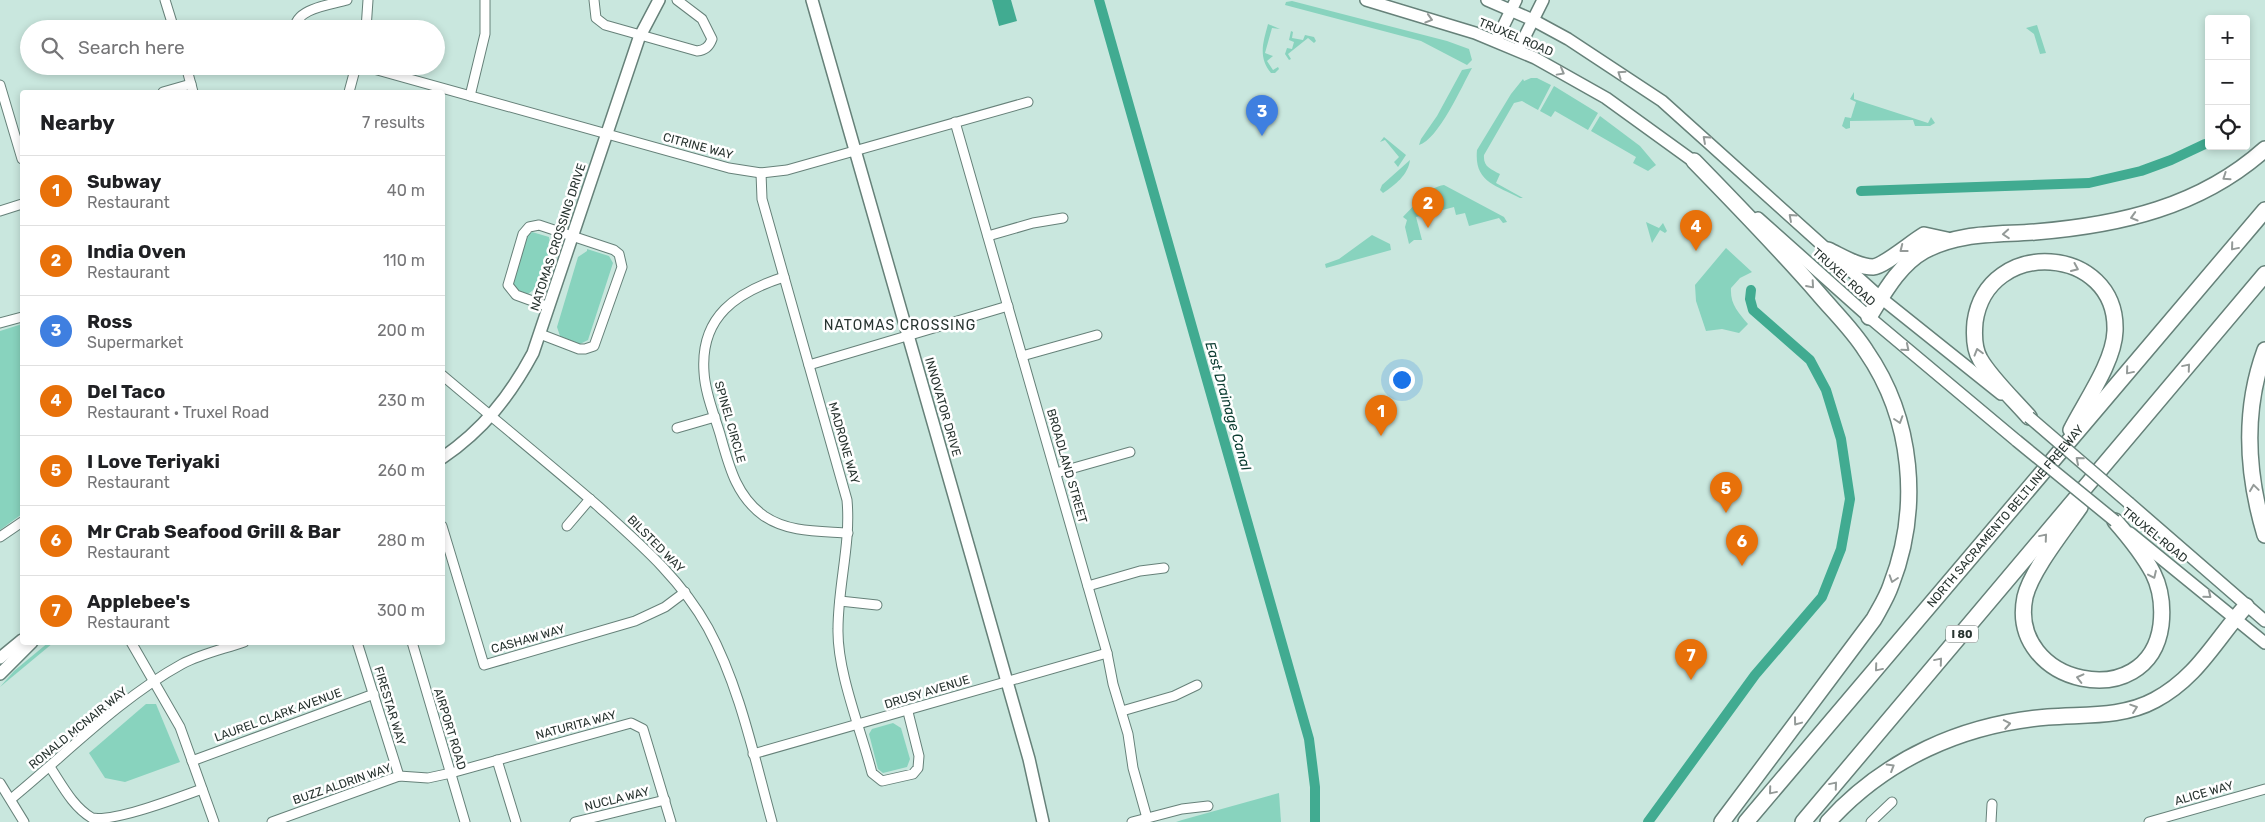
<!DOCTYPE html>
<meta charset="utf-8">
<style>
body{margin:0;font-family:Rubik,sans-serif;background:#f6f6f6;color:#202124}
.controls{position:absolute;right:15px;top:15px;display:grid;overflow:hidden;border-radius:5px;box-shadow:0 2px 8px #0003}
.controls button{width:45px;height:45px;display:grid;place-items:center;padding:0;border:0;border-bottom:1px solid #e0e0e0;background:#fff;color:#202124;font:25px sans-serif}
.you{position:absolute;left:1401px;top:379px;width:18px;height:18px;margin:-12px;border:4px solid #fff;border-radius:50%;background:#1a73e8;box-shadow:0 0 0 8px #1a73e833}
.badge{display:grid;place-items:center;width:32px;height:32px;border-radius:50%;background:#7c3aed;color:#fff;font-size:16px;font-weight:700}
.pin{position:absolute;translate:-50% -41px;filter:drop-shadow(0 1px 2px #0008)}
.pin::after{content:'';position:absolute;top:26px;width:18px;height:15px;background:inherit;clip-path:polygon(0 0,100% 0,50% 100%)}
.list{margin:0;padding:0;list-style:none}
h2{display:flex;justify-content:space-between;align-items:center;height:65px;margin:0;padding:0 20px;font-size:21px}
h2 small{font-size:16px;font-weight:400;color:#757577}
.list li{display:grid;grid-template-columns:32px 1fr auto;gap:15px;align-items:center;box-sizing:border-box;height:70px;padding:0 20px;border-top:1px solid #e0e0e0}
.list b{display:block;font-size:19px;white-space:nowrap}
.list p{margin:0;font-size:16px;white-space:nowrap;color:#757577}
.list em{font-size:16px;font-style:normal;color:#757577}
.icon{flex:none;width:28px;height:28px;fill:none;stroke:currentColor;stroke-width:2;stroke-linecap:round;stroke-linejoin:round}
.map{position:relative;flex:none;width:2265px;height:822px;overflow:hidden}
.search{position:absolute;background:#fff;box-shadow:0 2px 8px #0003;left:20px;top:20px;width:425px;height:55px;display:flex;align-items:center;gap:12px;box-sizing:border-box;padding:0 18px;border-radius:28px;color:#757577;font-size:19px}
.panel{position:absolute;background:#fff;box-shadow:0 2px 8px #0003;left:20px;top:90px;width:425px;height:555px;border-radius:5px}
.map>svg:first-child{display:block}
.green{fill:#88d3be}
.water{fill:#41ab91}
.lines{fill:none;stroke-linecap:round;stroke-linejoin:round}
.canal{stroke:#41ab91;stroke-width:10}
.street-casing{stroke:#668179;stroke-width:11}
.secondary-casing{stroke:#668179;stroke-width:14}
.highway-casing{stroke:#668179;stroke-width:18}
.street{stroke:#fff;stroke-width:9}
.secondary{stroke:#fff;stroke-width:11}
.highway{stroke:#fff;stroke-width:15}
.secondary-bridge-casing{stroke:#668179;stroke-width:14;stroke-linecap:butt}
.secondary-bridge{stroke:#fff;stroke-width:11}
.oneway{stroke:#949a98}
.labels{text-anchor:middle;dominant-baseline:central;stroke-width:5;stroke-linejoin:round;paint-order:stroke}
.shield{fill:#fff;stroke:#68716e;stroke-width:1}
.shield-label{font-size:11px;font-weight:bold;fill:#283430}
.street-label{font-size:12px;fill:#283430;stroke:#fff}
.neighbourhood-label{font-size:14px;letter-spacing:1px;fill:#283430;stroke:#fff}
.water-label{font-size:14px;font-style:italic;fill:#0b3c31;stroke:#fff}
</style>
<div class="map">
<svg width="2265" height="822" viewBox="0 0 2265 822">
<rect width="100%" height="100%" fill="#c9e7de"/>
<g class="green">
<path d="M1292,1L1447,41L1469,49L1472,60L1467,65L1421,41L1285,5L1286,2Z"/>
<path d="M1268,24L1280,29L1272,28L1265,53L1273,56L1267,61L1273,70L1278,67L1279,69L1275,73H1271C1258,57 1263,43 1268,24Z"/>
<path d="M2037,25L2046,53L2040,54L2034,34L2026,28Z"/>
<path d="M1291,31L1293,32L1292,38L1303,40L1305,35L1314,37L1316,41L1314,43L1308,38L1288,54L1291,59L1289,60L1285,54L1287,48L1292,49L1294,42L1289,40Z"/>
<path d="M1472,68C1462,86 1438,140 1419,145L1421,139L1437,116L1462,70Z"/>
<path d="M1531,78H1537L1551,85L1538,110L1522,101L1514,103L1484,155C1483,167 1491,169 1500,174L1496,183L1523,198H1520C1495,185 1474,182 1477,150L1511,94L1523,79L1524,81Z"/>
<path d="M1554,86L1598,113L1588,130L1555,111L1551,117L1540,111Z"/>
<path d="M1854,92V99L1928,123L1931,117L1935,123L1930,126H1915L1913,120L1850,121V128L1846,129L1842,126L1845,117L1851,118L1856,102L1850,99Z"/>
<path d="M1600,116L1640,146L1656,165L1648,171L1633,163L1636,157L1591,131Z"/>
<path d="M1384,137L1406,155L1398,167L1394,162L1399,157L1385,140L1380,142Z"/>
<path d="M1410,160C1408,175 1395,185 1383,193L1380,190L1382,185Z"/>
<path d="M1444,185L1504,217L1507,222L1503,223L1499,218L1469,226L1465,213L1456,215L1454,207L1416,217L1422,240H1414L1409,244L1405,227L1407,220L1403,217C1414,206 1428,187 1444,185Z"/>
<path d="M1646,222L1659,228L1663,223L1667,231L1665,233L1660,230L1652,243Z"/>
<path d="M532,232L549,237L551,247L537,287L528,294L516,291L511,282L524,238Z"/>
<path d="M1372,235L1390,244L1391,250L1326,268L1325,264L1339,259Z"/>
<path d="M1726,248L1752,272L1740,278L1731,288C1730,304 1738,312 1748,324L1739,333L1722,329L1706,331L1696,301L1695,285Z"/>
<path d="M587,249L609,256L613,263L588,340L580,344L560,336L557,327L578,257L587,251Z"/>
<path d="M22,324V514L0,530V331Z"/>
<path d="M49,642L53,643L0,687L14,671Z"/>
<path d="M146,704H156L180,762L125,782L105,778L89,753Z"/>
<path d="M893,723L901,728L910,759L907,767L883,773L878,769L869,734L872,729Z"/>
<path d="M1279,793L1281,822H1176L1182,820Z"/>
</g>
<path class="water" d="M992,0H1011L1017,21L999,26Z"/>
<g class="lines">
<g class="canal">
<path d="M1099,0L1309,739L1315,787V822"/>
<path d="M1861,191L2089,183L2141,171L2171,160L2205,144"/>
<path d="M1648,822L1755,675L1822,597L1841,549L1850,499L1841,439L1826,390L1810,360L1753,310L1750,299L1751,290"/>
</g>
<defs>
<g id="street">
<path d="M165,0L174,29"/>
<path d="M594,0L596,18L605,25L697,51C705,50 709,47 712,39L702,19L677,0"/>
<path d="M295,29C295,8 331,5 347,0"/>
<path d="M366,29L368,0"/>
<path d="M186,66L193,92"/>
<path d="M363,66L729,168L761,173L787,170L1028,102"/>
<path d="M0,85L22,159"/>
<path d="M163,92L191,84"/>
<path d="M349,92L356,66"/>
<path d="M470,96L485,34V0"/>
<path d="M955,122L1107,653L1113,684L1128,734L1133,768L1147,818"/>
<path d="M761,173L762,199L847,500C851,544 838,585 838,629C837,672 861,730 872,773L882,781L913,774L918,768L919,756L908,712"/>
<path d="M0,211L22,204"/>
<path d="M988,236L1033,223L1063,218"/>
<path d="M784,277C737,292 700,316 704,372C705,393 714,414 720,434C729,466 736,496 764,516C789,533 820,531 848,533"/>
<path d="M0,323L22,317"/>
<path d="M540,334L579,349H585L594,346L622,267L619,254L614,250L539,225L529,227L523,234L508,285L516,295L549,307"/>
<path d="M1022,356L1097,335"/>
<path d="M809,365L1008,306"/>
<path d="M442,375C494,419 547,462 599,507C640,544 681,579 708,628C740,687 754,757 772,822"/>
<path d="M677,428L715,417"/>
<path d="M1056,473L1130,452"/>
<path d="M442,526L484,665L635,621L665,607L685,592"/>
<path d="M567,526L590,499"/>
<path d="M0,537L22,522"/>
<path d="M1088,586L1140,571L1164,568"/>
<path d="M840,601L877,605"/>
<path d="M131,642L180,727L214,822"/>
<path d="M357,642L399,776"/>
<path d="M412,642L465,822"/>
<path d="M1122,711L1174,696L1197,685"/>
<path d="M753,754L1107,653"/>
<path d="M497,760L516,822"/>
<path d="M192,761L374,694"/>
<path d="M50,767C62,785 73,807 92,818C115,822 177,798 202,789"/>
<path d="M0,783L24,822"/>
<path d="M11,799C66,754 120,698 182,664C201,654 224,649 244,642"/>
<path d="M272,822L399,776L428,778L451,773L631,723L643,729L671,822"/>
<path d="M575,822L665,800"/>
<path d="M1132,822L1182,809L1208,806"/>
<path d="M1871,822L1892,802"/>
<path d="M1991,822L1992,804"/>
<path d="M2149,822L2265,789"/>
</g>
<g id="secondary">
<path d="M812,0L971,555L1029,759L1043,822"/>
<path d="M1366,0L1475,33L1535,58L1606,98L1700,166"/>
<path d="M1487,0L1533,20L1568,39L1662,101L1881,298L2001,394"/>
<path d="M1496,41L1516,0"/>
<path d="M1518,50L1543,0"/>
<path d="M1758,218L1869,317L2017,441"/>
<path d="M442,458C483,430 510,396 533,353L639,38L659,0"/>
<path d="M2129,503L2265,621"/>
<path d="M2130,533L2265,643"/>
<path d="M0,658L22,640"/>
<path d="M0,674L32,642"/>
</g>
<g id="highway">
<path d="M1694,161C1736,204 1778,247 1818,293C1834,312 1853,330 1866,351C1913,419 1921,508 1891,585C1887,597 1880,608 1874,619L1722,822"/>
<path d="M1828,250C1841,256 1858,267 1873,267C1884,266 1912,242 1924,235L1947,240"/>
<path d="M1869,317C1884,293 1899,265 1924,251C1959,232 1996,235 2035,232C2120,225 2200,207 2265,149"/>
<path d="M2265,350C2243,410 2247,475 2265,535"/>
<path d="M2029,417C2015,401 1990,377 1980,359C1974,349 1974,333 1975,322C1987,236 2118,245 2115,331C2114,362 2085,402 2071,430"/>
<path d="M2080,507C2064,530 2031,571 2025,597C2007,685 2149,716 2161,625C2163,607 2161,589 2153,573C2143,554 2129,537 2115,521"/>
<path id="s1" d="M1746,822L2265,210"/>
<path d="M1803,822L2265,274"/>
<path d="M1828,822C1885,759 1963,724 2048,717C2083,714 2122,718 2155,700C2198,677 2215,640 2246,606"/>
</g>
</defs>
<use href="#street" class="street-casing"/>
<use href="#secondary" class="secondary-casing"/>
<use href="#highway" class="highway-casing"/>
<use href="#street" class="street"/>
<use href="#secondary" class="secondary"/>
<use href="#highway" class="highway"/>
<defs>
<g id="secondary-bridge">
<path d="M2029,417L2129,503"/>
<path d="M2017,441L2115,521"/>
</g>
</defs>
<use href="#secondary-bridge" class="secondary-bridge-casing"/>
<use href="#secondary-bridge" class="secondary-bridge"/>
</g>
<defs><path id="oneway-chevron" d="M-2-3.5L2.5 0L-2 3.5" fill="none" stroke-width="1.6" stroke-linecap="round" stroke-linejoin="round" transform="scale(1.25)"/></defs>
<g class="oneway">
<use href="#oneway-chevron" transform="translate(1429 19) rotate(17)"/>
<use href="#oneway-chevron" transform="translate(1561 72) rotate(29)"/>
<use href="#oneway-chevron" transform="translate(1621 74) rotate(-146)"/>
<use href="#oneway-chevron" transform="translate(1706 139) rotate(-138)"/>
<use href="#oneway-chevron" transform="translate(2226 177) rotate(146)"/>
<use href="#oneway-chevron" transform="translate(1792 217) rotate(-138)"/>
<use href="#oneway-chevron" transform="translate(2134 217) rotate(164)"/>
<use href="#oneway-chevron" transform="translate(2006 234) rotate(176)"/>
<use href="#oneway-chevron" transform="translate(2234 247) rotate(130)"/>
<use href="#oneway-chevron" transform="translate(1903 249) rotate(142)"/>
<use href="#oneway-chevron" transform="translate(2075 268) rotate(24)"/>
<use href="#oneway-chevron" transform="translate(1811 285) rotate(49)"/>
<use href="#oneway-chevron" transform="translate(1906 348) rotate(40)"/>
<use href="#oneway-chevron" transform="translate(1978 352) rotate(-106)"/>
<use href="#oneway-chevron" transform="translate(2187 367) rotate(-50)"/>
<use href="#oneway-chevron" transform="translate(2129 371) rotate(130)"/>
<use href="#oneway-chevron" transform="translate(1899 420) rotate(72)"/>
<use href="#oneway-chevron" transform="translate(2079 460) rotate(-139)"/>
<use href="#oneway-chevron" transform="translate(2254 488) rotate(-98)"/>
<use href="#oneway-chevron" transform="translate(2044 537) rotate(-50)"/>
<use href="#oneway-chevron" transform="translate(2153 575) rotate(65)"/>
<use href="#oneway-chevron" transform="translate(1893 579) rotate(108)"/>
<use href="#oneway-chevron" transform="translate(2208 595) rotate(39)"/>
<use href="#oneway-chevron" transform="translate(1939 661) rotate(-50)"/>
<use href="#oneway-chevron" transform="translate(1878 668) rotate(130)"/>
<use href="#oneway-chevron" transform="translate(2080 678) rotate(-166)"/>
<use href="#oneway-chevron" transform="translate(2134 708) rotate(-19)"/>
<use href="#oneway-chevron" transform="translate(1797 722) rotate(127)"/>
<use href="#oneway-chevron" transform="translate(2007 724) rotate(-10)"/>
<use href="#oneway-chevron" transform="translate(1891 767) rotate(-31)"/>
<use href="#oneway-chevron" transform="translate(1834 785) rotate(-50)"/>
<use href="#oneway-chevron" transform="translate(1772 791) rotate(130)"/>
</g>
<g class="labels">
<rect class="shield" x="1946" y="625.5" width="32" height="17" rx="4"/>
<g class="shield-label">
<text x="1962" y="634">I 80</text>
</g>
<g class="street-label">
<text transform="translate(1516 37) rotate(23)">TRUXEL ROAD</text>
<text transform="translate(698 146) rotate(15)">CITRINE WAY</text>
<text transform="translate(558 237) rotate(-72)">NATOMAS CROSSING DRIVE</text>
<text transform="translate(1844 277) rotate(42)">TRUXEL ROAD</text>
<text transform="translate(943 407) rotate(74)">INNOVATOR DRIVE</text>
<text transform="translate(730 422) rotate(74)">SPINEL CIRCLE</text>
<text transform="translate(844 443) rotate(74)">MADRONE WAY</text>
<text transform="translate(1067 466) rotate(74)">BROADLAND STREET</text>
<text stroke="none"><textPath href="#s1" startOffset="401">NORTH SACRAMENTO BELTLINE FREEWAY</textPath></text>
<text transform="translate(2155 535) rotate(39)">TRUXEL ROAD</text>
<text transform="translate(656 544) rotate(45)">BILSTED WAY</text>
<text transform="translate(528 639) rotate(-16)">CASHAW WAY</text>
<text transform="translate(927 692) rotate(-17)">DRUSY AVENUE</text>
<text transform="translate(390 706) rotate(73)">FIRESTAR WAY</text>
<text transform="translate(278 715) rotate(-20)">LAUREL CLARK AVENUE</text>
<text transform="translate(576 725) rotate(-15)">NATURITA WAY</text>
<text transform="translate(78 728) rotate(-39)">RONALD MCNAIR WAY</text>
<text transform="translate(450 729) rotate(73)">AIRPORT ROAD</text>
<text transform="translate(342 784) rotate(-19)">BUZZ ALDRIN WAY</text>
<text transform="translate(2204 793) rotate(-16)">ALICE WAY</text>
<text transform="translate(617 799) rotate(-14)">NUCLA WAY</text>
</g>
<g class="neighbourhood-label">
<text x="900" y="325">NATOMAS CROSSING</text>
</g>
<g class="water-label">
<text transform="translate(1228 406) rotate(74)">East Drainage Canal</text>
</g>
</g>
</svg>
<div class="controls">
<button>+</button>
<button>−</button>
<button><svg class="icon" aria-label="locate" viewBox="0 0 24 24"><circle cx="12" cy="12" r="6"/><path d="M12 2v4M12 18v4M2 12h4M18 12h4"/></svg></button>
</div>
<div class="you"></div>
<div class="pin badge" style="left:1381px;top:436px;background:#e8710a">1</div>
<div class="pin badge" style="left:1428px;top:228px;background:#e8710a">2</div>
<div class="pin badge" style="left:1262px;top:136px;background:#3f7fe0">3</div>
<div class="pin badge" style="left:1696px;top:251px;background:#e8710a">4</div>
<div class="pin badge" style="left:1726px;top:513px;background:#e8710a">5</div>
<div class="pin badge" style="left:1742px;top:566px;background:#e8710a">6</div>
<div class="pin badge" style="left:1691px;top:680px;background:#e8710a">7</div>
<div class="search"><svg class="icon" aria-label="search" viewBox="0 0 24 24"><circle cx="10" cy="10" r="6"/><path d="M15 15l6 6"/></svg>Search here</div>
<section class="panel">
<h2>Nearby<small>7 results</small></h2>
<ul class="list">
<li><span class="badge" style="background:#e8710a">1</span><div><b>Subway</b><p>Restaurant</p></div><em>40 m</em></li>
<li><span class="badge" style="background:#e8710a">2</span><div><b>India Oven</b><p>Restaurant</p></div><em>110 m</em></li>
<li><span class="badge" style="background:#3f7fe0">3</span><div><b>Ross</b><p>Supermarket</p></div><em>200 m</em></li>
<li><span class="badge" style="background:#e8710a">4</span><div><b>Del Taco</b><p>Restaurant · Truxel Road</p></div><em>230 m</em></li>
<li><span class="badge" style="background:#e8710a">5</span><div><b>I Love Teriyaki</b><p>Restaurant</p></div><em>260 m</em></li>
<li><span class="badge" style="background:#e8710a">6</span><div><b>Mr Crab Seafood Grill &amp; Bar</b><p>Restaurant</p></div><em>280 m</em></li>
<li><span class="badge" style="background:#e8710a">7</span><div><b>Applebee's</b><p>Restaurant</p></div><em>300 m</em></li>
</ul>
</section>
</div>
